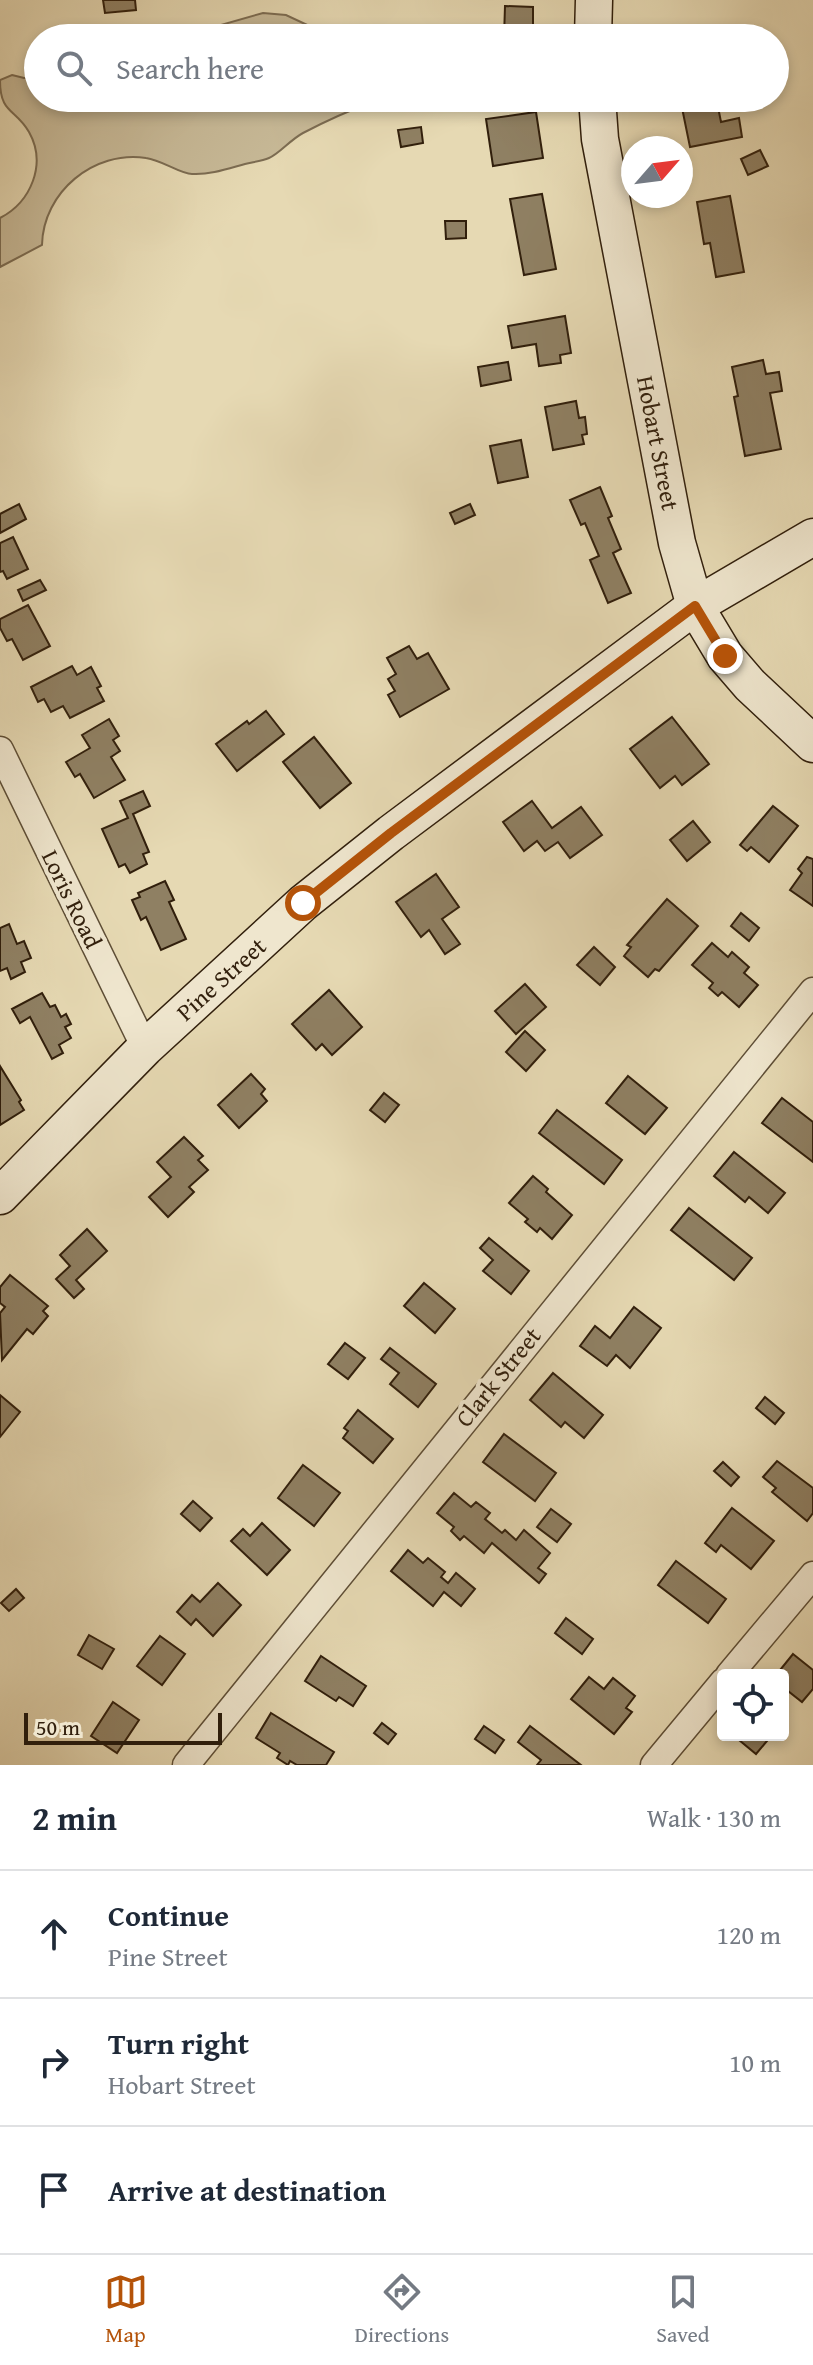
<!DOCTYPE html>
<meta charset="utf-8">
<style>
body{margin:0;font-family:"Gentium Book Plus",serif;background:#f6f6f7;color:#1f2937}
.controls{position:absolute;right:24px;bottom:24px;display:grid;overflow:hidden;border-radius:8px;box-shadow:0 4px 12px #0003}
.controls button{width:72px;height:72px;display:grid;place-items:center;padding:0;border:0;border-bottom:2px solid #e0e1e3;background:#fff;color:#1f2937;font:40px sans-serif}
.compass{position:absolute;left:621px;top:136px;width:72px;height:72px;border-radius:50%;background:#fff;box-shadow:0 4px 12px #0003;rotate:62deg}
.scale{position:absolute;left:24px;bottom:20px;width:198px;box-sizing:border-box;padding-left:8px;border:4px solid #311f0c;border-top:0;font-size:22px;line-height:28px;white-space:nowrap;color:#311f0c;-webkit-text-stroke:6px #efe6ce;paint-order:stroke}
.stop{position:absolute;width:24px;height:24px;margin:-18px;border:6px solid #b45309;border-radius:50%;background:#fff}
.stop.end{background:#b45309;border-color:#fff;box-shadow:0 2px 8px #0008}
.list{margin:0;padding:0;list-style:none}
h2{display:flex;justify-content:space-between;align-items:center;height:104px;margin:0;padding:0 32px;font-size:34px}
h2 small{font-size:26px;font-weight:400;color:#747a83}
.list li{display:grid;grid-template-columns:52px 1fr auto;gap:24px;align-items:center;box-sizing:border-box;height:128px;padding:0 32px;border-top:2px solid #e0e1e3}
.list b{display:block;font-size:30px;white-space:nowrap}
.list p{margin:0;font-size:26px;white-space:nowrap;color:#747a83}
.list em{font-size:26px;font-style:normal;color:#747a83}
.icon{flex:none;width:44px;height:44px;fill:none;stroke:currentColor;stroke-width:2;stroke-linecap:round;stroke-linejoin:round}
.map{position:relative;flex:none;width:813px;height:1765px;overflow:hidden}
.search{position:absolute;background:#fff;box-shadow:0 4px 12px #0003;left:24px;right:24px;top:24px;height:88px;display:flex;align-items:center;gap:20px;box-sizing:border-box;padding:0 28px;border-radius:44px;color:#747a83;font-size:30px}
.sheet{height:488px;background:#fff}
nav{display:flex;justify-content:space-around;align-items:center;box-sizing:border-box;height:112px;border-top:2px solid #e0e1e3;background:#fff;font-size:22px;color:#747a83}
nav a{display:grid;justify-items:center;gap:4px}
nav .on{color:#b45309}
.map>svg:first-child{display:block}
.green{fill:#c7b997;stroke:#7c6c52;stroke-width:2}
.building{fill:#8f8063;stroke:#311f0c;stroke-width:2}
.lines{fill:none;stroke-linecap:round;stroke-linejoin:round}
.street-casing{stroke:#5e4e36;stroke-width:29}
.secondary-casing{stroke:#311f0c;stroke-width:39}
.street{stroke:#efe6ce;stroke-width:26}
.secondary{stroke:#efe6ce;stroke-width:36}
.route{stroke:#b45309;stroke-width:10}
.labels{text-anchor:middle;dominant-baseline:central;stroke-width:8;stroke-linejoin:round;paint-order:stroke}
.street-label{font-size:24px;fill:#311f0c;stroke:#efe6ce}
</style>
<div class="map">
<svg width="813" height="1765" viewBox="0 0 813 1765">
<rect width="100%" height="100%" fill="#e6d9b3"/>
<filter id="stains"><feTurbulence type="fractalNoise" baseFrequency=".0025" numOctaves="4"/><feColorMatrix values="0 0 0 0 .2 0 0 0 0 .09 0 0 0 0 .02 0 0 0 .5 -.17"/></filter>
<radialGradient id="worn" r=".72"><stop offset=".6" stop-color="#630" stop-opacity="0"/><stop offset="1" stop-color="#630" stop-opacity=".3"/></radialGradient>
<g class="green">
<path d="M263,13L286,15L335,38H150L185,28L207,29Z"/>
<path d="M12,75L24,78L38,77V98H394C386,100 378,101 370,103C348,111 324,122 303,133C290,140 279,154 269,158C262,161 253,162 245,164C227,169 210,175 192,174C180,174 162,160 146,158C94,150 43,192 42,245L0,267V218C31,202 47,164 29,132C15,108 0,114 0,80Z"/>
</g>
<g class="building">
<path d="M103,0H135L136,10L105,13Z"/>
<path d="M505,6L533,7V38H504Z"/>
<path d="M680,98H724L725,105L718,107L721,122L739,118L742,137L690,147Z"/>
<path d="M536,112L543,158L493,166L486,119Z"/>
<path d="M421,127L423,143L401,147L398,130Z"/>
<path d="M760,150L768,166L748,175L741,159Z"/>
<path d="M542,194L556,269L524,275L510,199Z"/>
<path d="M730,196L744,272L716,277L710,243L704,244L697,202Z"/>
<path d="M445,221H466V238L446,239Z"/>
<path d="M565,316L571,353L560,355L561,363L539,366L536,344L512,348L508,326Z"/>
<path d="M763,360L766,374L779,372L782,391L770,393L781,449L745,456L734,397L738,396L732,367Z"/>
<path d="M508,362L511,380L481,386L478,367Z"/>
<path d="M576,401L579,418L585,417L587,434L582,435L584,444L553,450L545,407Z"/>
<path d="M521,440L528,477L498,483L490,446Z"/>
<path d="M600,487L612,516L608,518L621,549L613,553L631,593L608,603L590,560L599,556L585,523L581,525L570,500Z"/>
<path d="M19,504L26,519L0,533V514Z"/>
<path d="M470,504L475,515L455,524L450,513Z"/>
<path d="M13,537L28,569L7,579L3,571L0,572V543Z"/>
<path d="M40,580L46,590L23,601L18,590Z"/>
<path d="M28,605L50,646L23,660L12,639L7,641L0,628V619Z"/>
<path d="M409,646L417,659L428,653L449,689L400,717L388,695L395,691L388,679L396,674L387,658Z"/>
<path d="M72,666L77,675L91,667L101,686L97,688L104,701L70,718L63,706L51,712L44,699L38,702L31,687Z"/>
<path d="M266,711L284,734L237,771L216,744L247,721L249,724Z"/>
<path d="M672,717L709,764L682,785L675,776L660,788L630,749Z"/>
<path d="M109,719L119,736L113,740L120,751L111,757L125,780L94,798L80,774L75,777L66,762L90,748L82,735Z"/>
<path d="M314,737L351,783L320,808L283,762Z"/>
<path d="M143,791L150,806L133,814L149,852L143,854L147,864L130,873L125,864L119,867L102,829L128,818L120,801Z"/>
<path d="M532,801L552,828L581,807L602,835L570,858L558,842L545,851L537,841L524,851L503,822Z"/>
<path d="M773,806L798,826L769,862L751,847L747,851L740,845Z"/>
<path d="M693,821L710,842L687,861L670,840Z"/>
<path d="M807,857L813,859V906L790,890L802,873L798,869Z"/>
<path d="M436,874L459,907L442,919L460,944L445,954L429,930L421,937L396,902Z"/>
<path d="M165,881L174,900L169,902L186,939L161,950L146,917L141,920L132,900L140,897L138,893Z"/>
<path d="M667,899L698,926L659,971L655,969L648,977L624,956L631,947L627,945Z"/>
<path d="M741,913L759,928L749,941L731,926Z"/>
<path d="M9,924L17,944L24,941L31,958L21,962L25,972L11,979L7,968L0,971V928Z"/>
<path d="M712,943L728,957L732,952L749,967L744,973L758,985L739,1007L722,992L718,996L709,988L713,983L692,965Z"/>
<path d="M594,947L615,967L600,985L577,965Z"/>
<path d="M525,984L546,1007L516,1034L495,1011Z"/>
<path d="M329,990L362,1027L332,1055L322,1044L316,1050L292,1024Z"/>
<path d="M42,993L50,1007L55,1005L61,1017L66,1014L71,1024L65,1027L71,1038L59,1045L63,1053L52,1059L30,1017L20,1023L12,1009Z"/>
<path d="M525,1031L545,1050L526,1071L506,1052Z"/>
<path d="M0,1066L21,1100L19,1102L24,1110L0,1125Z"/>
<path d="M251,1074L265,1089L261,1094L267,1101L239,1128L218,1105Z"/>
<path d="M628,1076L667,1108L645,1134L606,1103Z"/>
<path d="M384,1093L399,1105L385,1122L370,1110Z"/>
<path d="M782,1098L813,1122V1162L762,1123Z"/>
<path d="M557,1110L622,1160L604,1184L539,1133Z"/>
<path d="M184,1137L203,1156L198,1160L208,1170L189,1187L194,1192L168,1217L149,1197L171,1177L157,1162Z"/>
<path d="M734,1152L785,1193L768,1213L749,1197L745,1202L714,1176Z"/>
<path d="M533,1176L548,1189L546,1192L572,1215L552,1239L540,1228L537,1232L525,1222L528,1219L509,1203Z"/>
<path d="M689,1208L752,1258L734,1280L671,1230Z"/>
<path d="M87,1229L107,1251L76,1280L84,1289L74,1298L56,1279L70,1266L60,1255Z"/>
<path d="M489,1238L529,1271L511,1294L483,1271L493,1260L480,1248Z"/>
<path d="M10,1275L48,1306L43,1311L48,1316L33,1334L27,1329L2,1360L0,1313L5,1307L0,1303V1287Z"/>
<path d="M424,1283L455,1309L435,1333L404,1306Z"/>
<path d="M634,1307L661,1328L630,1368L616,1355L607,1366L580,1346L595,1326L610,1338Z"/>
<path d="M345,1343L365,1358L348,1379L328,1364Z"/>
<path d="M390,1348L436,1384L418,1407L390,1384L399,1373L381,1359Z"/>
<path d="M553,1373L603,1415L584,1438L565,1422L561,1427L530,1400Z"/>
<path d="M0,1395L20,1412L0,1437Z"/>
<path d="M765,1397L784,1413L775,1424L756,1408Z"/>
<path d="M358,1410L393,1439L373,1463L343,1438L348,1431L344,1428Z"/>
<path d="M504,1434L556,1473L535,1501L483,1462Z"/>
<path d="M777,1461L813,1488V1513L807,1521L772,1492L776,1488L763,1477Z"/>
<path d="M723,1462L739,1477L731,1486L714,1471Z"/>
<path d="M303,1465L340,1493L314,1526L278,1498Z"/>
<path d="M454,1493L471,1507L476,1502L490,1513L485,1519L502,1533L505,1530L516,1540L524,1530L550,1553L538,1568L546,1574L539,1583L492,1543L484,1553L464,1536L460,1540L451,1531L454,1527L437,1513Z"/>
<path d="M193,1501L212,1518L200,1531L181,1514Z"/>
<path d="M732,1508L774,1541L751,1569L721,1545L716,1552L705,1543Z"/>
<path d="M551,1509L571,1524L557,1542L537,1527Z"/>
<path d="M262,1523L290,1550L267,1575L231,1541L243,1529L250,1536Z"/>
<path d="M408,1550L423,1563L428,1558L445,1572L441,1577L448,1583L456,1573L475,1589L461,1606L444,1592L433,1606L391,1571Z"/>
<path d="M676,1561L726,1599L708,1623L658,1585Z"/>
<path d="M218,1583L241,1605L213,1636L196,1619L191,1625L177,1612L192,1595L200,1602Z"/>
<path d="M16,1589L24,1598L9,1611L1,1603Z"/>
<path d="M566,1618L593,1639L582,1654L555,1633Z"/>
<path d="M89,1635L114,1649L102,1669L78,1655Z"/>
<path d="M160,1636L185,1654L162,1685L137,1666Z"/>
<path d="M793,1654L813,1670V1689L802,1702L783,1687V1675H776Z"/>
<path d="M321,1656L366,1686L353,1706L339,1697L336,1701L305,1681Z"/>
<path d="M589,1677L604,1689L613,1678L635,1696L626,1708L632,1712L614,1734L571,1699Z"/>
<path d="M113,1702L139,1720L117,1753L91,1736Z"/>
<path d="M271,1713L334,1752L326,1765H297L290,1761L288,1765L277,1758L280,1753L256,1738Z"/>
<path d="M382,1723L396,1734L388,1744L374,1733Z"/>
<path d="M484,1726L504,1740L495,1753L475,1739Z"/>
<path d="M530,1726L581,1765H537L541,1760L518,1742Z"/>
<path d="M733,1735H772L756,1754Z"/>
</g>
<g class="lines">
<defs>
<g id="street">
<path d="M0,750L145,1048"/>
<path d="M729,1675L813,1575"/>
<path d="M186,1765L813,991"/>
<path d="M654,1765L723,1682"/>
</g>
<g id="secondary">
<path d="M593,38L594,0"/>
<path d="M597,98L600,139L677,543L695,606L725,656L750,685L813,744"/>
<path d="M0,1196L145,1048L303,903L391,833L695,606L813,537"/>
</g>
</defs>
<use href="#street" class="street-casing"/>
<use href="#secondary" class="secondary-casing"/>
<use href="#street" class="street"/>
<use href="#secondary" class="secondary"/>
</g>
<g class="lines">
<path class="route" d="M303,903L391,833L695,606L725,656"/>
</g>
<g class="labels">
<g class="street-label">
<text transform="translate(658 443) rotate(79)">Hobart Street</text>
<text transform="translate(72 899) rotate(64)">Loris Road</text>
<text transform="translate(221 979) rotate(-42)">Pine Street</text>
<text transform="translate(498 1377) rotate(-51)">Clark Street</text>
</g>
</g>
<rect width="100%" height="100%" filter="url(#stains)"/>
<rect width="100%" height="100%" fill="url(#worn)"/>
</svg>
<div class="controls">
<button><svg class="icon" aria-label="locate" viewBox="0 0 24 24"><circle cx="12" cy="12" r="6"/><path d="M12 2v4M12 18v4M2 12h4M18 12h4"/></svg></button>
</div>
<svg class="compass" viewBox="-18 -18 36 36"><path d="M0-13l5 13h-10z" fill="#e53935"/><path d="M0 13l5-13h-10z" fill="#747a83"/></svg>
<div class="scale">50 m</div>
<div class="stop" style="left:303px;top:903px"></div>
<div class="stop end" style="left:725px;top:656px"></div>
<div class="search"><svg class="icon" aria-label="search" viewBox="0 0 24 24"><circle cx="10" cy="10" r="6"/><path d="M15 15l6 6"/></svg>Search here</div>
</div>
<section class="sheet">
<h2>2 min<small>Walk · 130 m</small></h2>
<ul class="list">
<li><svg class="icon" aria-label="ahead" viewBox="0 0 24 24"><path d="M12 20V5M6 11l6-6 6 6"/></svg><div><b>Continue</b><p>Pine Street</p></div><em>120 m</em></li>
<li><svg class="icon" aria-label="right" viewBox="0 0 24 24"><path d="M7 20v-9h11M14 6l5 5-5 5"/></svg><div><b>Turn right</b><p>Hobart Street</p></div><em>10 m</em></li>
<li><svg class="icon" aria-label="arrive" viewBox="0 0 24 24"><path d="M6 21V4h12l-3 4 3 4H6"/></svg><div><b>Arrive at destination</b></div></li>
</ul>
</section>
<nav>
<a class="on"><svg class="icon" aria-label="map" viewBox="0 0 24 24"><path d="M3 6l6-2 6 2 6-2v14l-6 2-6-2-6 2zM9 4v14M15 6v14"/></svg>Map</a>
<a><svg class="icon" aria-label="directions" viewBox="0 0 24 24"><path d="M12 3l9 9-9 9-9-9zM9 14v-3h6M13 9l2 2-2 2"/></svg>Directions</a>
<a><svg class="icon" aria-label="saved" viewBox="0 0 24 24"><path d="M7 4h10v16l-5-4-5 4z"/></svg>Saved</a>
</nav>
